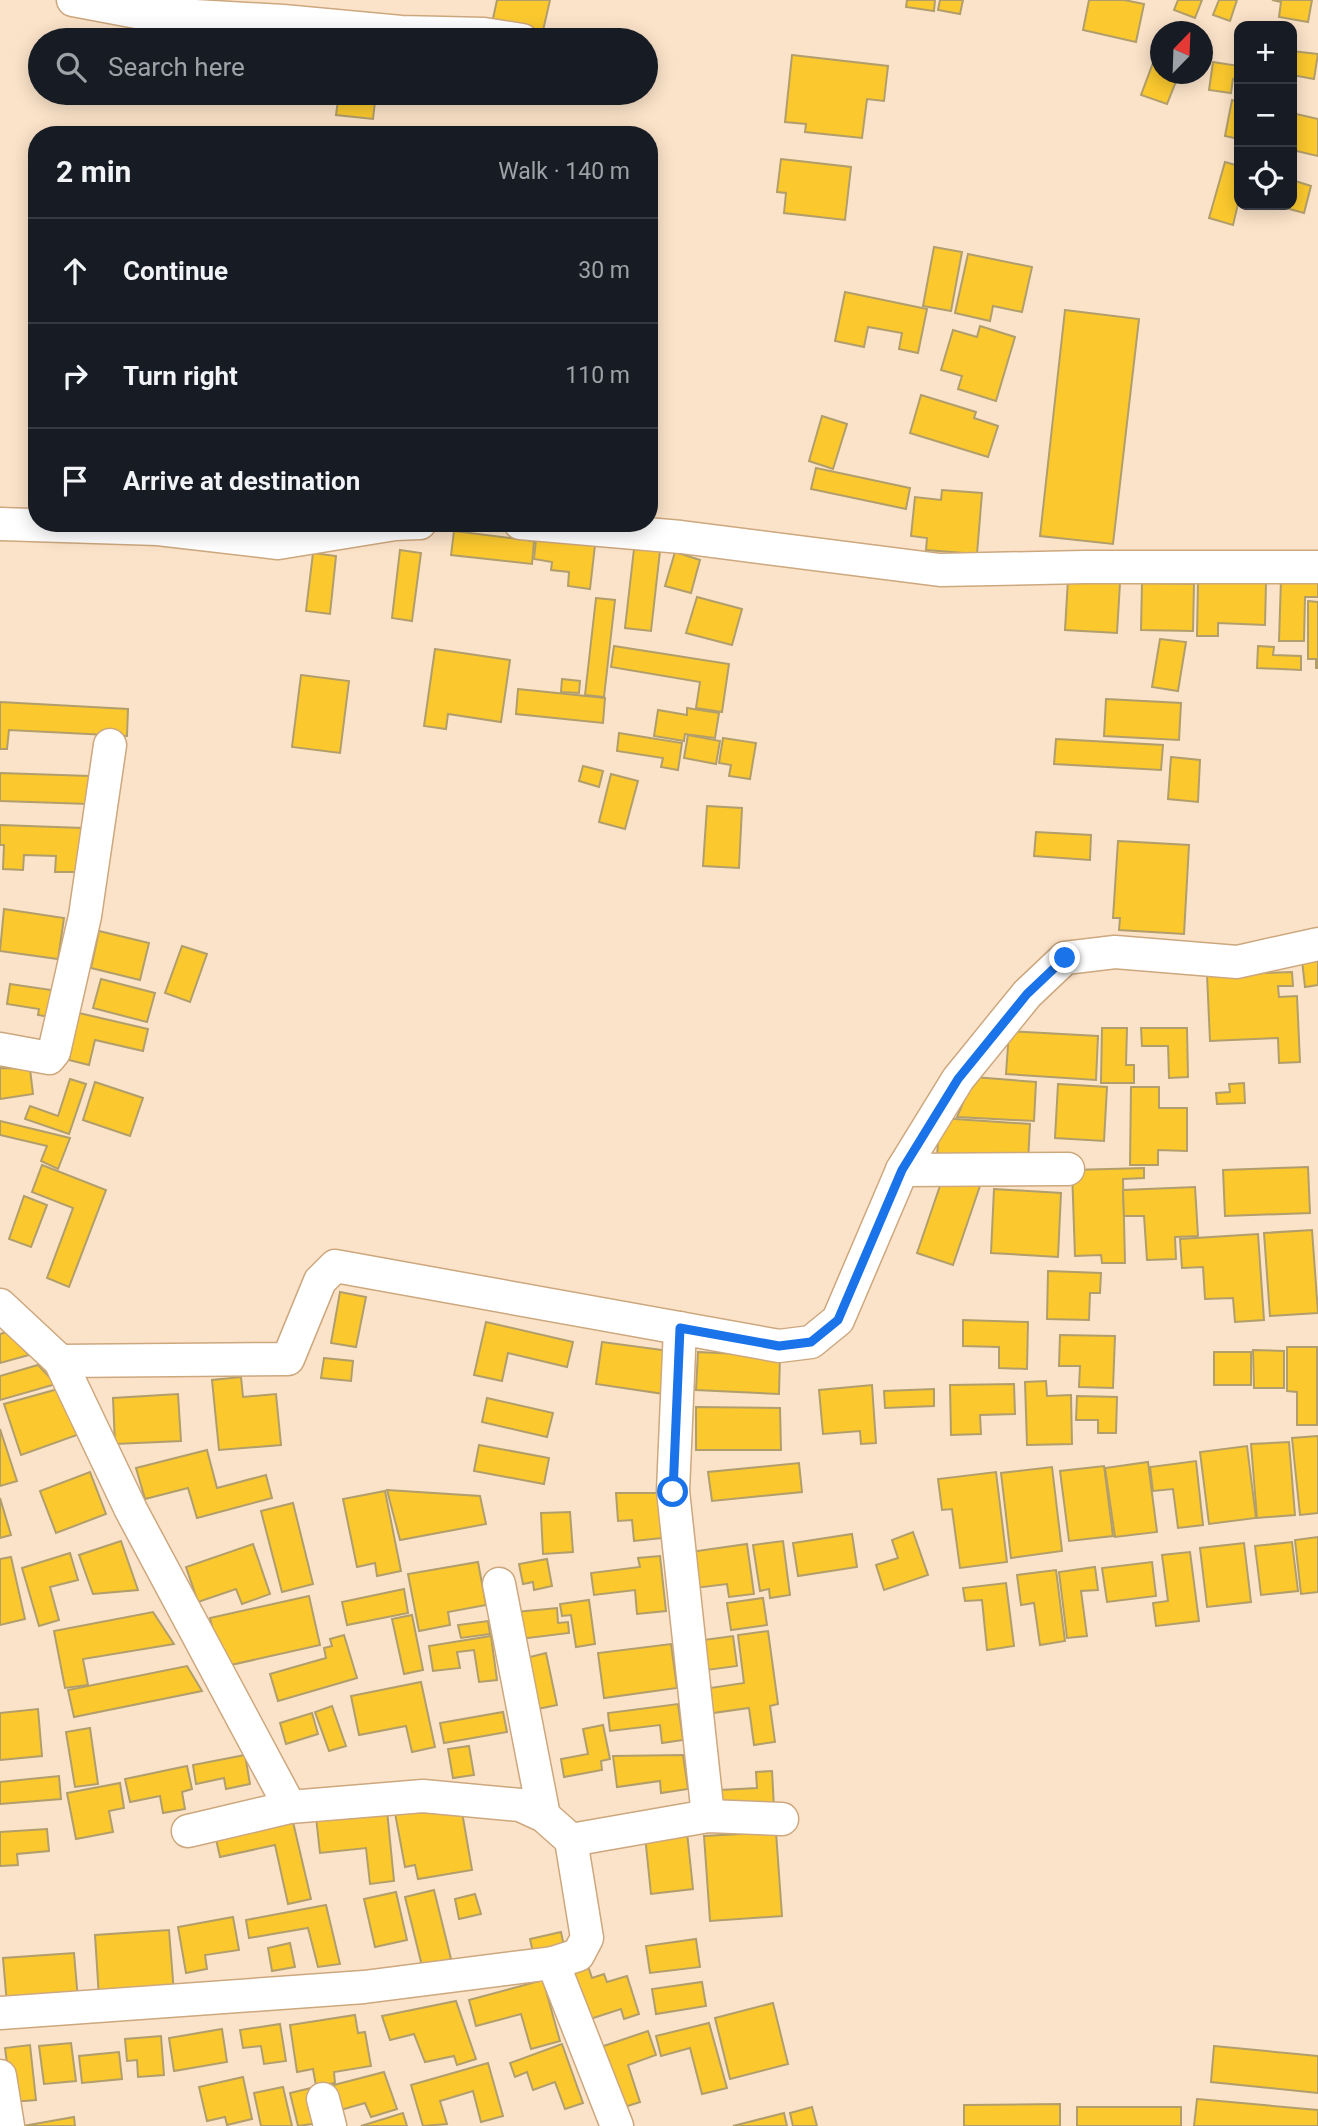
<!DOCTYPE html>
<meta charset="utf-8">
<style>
body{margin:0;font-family:Roboto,sans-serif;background:#20242c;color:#f1f3f6}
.controls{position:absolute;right:21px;top:21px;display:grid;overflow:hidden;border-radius:14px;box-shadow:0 4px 18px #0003}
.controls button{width:63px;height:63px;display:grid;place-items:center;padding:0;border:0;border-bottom:2px solid #363941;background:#171b24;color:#f1f3f6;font:35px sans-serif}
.compass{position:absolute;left:1150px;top:21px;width:63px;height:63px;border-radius:50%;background:#171b24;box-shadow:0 4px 18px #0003;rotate:23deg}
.stop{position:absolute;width:21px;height:21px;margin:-16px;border:5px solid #1a73e8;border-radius:50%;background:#fff}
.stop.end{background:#1a73e8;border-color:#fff;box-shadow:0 2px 7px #0008}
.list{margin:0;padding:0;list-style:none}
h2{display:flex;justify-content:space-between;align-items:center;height:91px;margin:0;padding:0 28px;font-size:30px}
h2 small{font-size:23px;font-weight:400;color:#9ea1a6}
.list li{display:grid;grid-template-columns:46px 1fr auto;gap:21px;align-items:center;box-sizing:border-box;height:105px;padding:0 28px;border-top:2px solid #363941}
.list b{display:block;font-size:26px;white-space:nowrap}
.list em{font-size:23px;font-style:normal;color:#9ea1a6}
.icon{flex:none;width:38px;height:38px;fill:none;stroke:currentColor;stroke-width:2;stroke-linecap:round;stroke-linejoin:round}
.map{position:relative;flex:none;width:1318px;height:2126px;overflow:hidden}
.search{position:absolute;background:#171b24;box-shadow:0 4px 18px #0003;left:28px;top:28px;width:630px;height:77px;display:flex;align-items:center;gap:18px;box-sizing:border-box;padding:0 24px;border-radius:38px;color:#9ea1a6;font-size:26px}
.panel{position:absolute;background:#171b24;box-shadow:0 4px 18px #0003;left:28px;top:126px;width:630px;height:406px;border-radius:28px}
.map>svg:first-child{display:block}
.building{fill:#fbc92e;stroke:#b29e6b;stroke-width:2}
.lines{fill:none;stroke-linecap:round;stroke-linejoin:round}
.street-casing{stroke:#cda77d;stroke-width:35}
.street{stroke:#fff;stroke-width:32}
.route{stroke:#1a73e8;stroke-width:9}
</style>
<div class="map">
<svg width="1318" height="2126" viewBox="0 0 1318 2126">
<rect width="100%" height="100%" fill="#fbe3c9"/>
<g class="building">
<path d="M497,0H550L542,35L492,23Z"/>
<path d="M907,0H935L934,11L906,7Z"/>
<path d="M940,0H963L960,14L938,10Z"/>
<path d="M1089,0H1124L1144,4L1136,42L1083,30Z"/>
<path d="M1178,0H1202L1195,18L1174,10Z"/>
<path d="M1219,0H1237L1230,21L1213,15Z"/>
<path d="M1272,0H1312L1308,22L1279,17L1281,2Z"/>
<path d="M1292,51L1318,54L1314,79L1292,75Z"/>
<path d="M792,55L888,66L884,101L867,99L862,138L805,132L806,124L785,122Z"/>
<path d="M1156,55L1160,57V74H1179L1167,104L1141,95Z"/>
<path d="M1213,62L1239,66L1238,80L1233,79L1231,93L1209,90Z"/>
<path d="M291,93H376L373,119L336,115L338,100L290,95Z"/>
<path d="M1232,100L1239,102V139L1225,136Z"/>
<path d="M1292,113L1318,119V156L1292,150Z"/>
<path d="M781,159L851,167L845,220L784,213L786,193L777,192Z"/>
<path d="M1225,162L1239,166V200L1233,225L1209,218Z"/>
<path d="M1292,180L1311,186L1304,213L1275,205H1292Z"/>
<path d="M934,247L962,252L951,311L923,306Z"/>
<path d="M968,254L1032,267L1022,312L993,306L990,321L955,313Z"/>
<path d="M845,292L927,309L918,353L899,349L902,333L868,327L864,347L835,341Z"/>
<path d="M1065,310L1139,319L1113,544L1040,536Z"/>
<path d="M980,326L1015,337L996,401L958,389L962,376L941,370L953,330L977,337Z"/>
<path d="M921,395L976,412L974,418L998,426L988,457L910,433Z"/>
<path d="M822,416L847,424L833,469L809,461Z"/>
<path d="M816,468L910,488L906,509L811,489Z"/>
<path d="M942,490L982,493L977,554L926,550L927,538L911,536L915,497L941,500Z"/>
<path d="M454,531L534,541L532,564L451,555Z"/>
<path d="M536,539L595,545L590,589L568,586L569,572L551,570L552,562L534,559Z"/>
<path d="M634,549L660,551L651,631L625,628Z"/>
<path d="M400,550L421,553L412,621L392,618Z"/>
<path d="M675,552L700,560L691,593L665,586Z"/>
<path d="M313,553L336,556L330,614L306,611Z"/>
<path d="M1068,579L1120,583L1117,633L1065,630Z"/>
<path d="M1281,579L1318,580V597H1305L1304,641H1279Z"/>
<path d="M1198,580L1266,582L1265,625L1218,623V636H1197Z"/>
<path d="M1142,583L1194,584L1193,631L1141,630Z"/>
<path d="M697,597L742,609L732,645L686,633Z"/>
<path d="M596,598L615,600L604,697L585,695Z"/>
<path d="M1308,601L1318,602V668H1316V659H1308Z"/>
<path d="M1160,639L1186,642L1178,691L1152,687Z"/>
<path d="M614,646L729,664L722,712L696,708L700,682L611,667Z"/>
<path d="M1258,646L1274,647L1273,655L1301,656V670L1257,668Z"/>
<path d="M435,649L510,660L501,722L448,714L446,729L424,726Z"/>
<path d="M301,675L349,681L340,753L292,747Z"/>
<path d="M562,679L580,681L579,693L561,692Z"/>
<path d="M518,689L605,698L603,723L516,714Z"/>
<path d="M1106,699L1181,703L1179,740L1104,736Z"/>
<path d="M0,702L128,709L127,736L9,730L7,749H0Z"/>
<path d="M687,708L719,713L715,738L685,734L684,741L654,736L658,710L687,715Z"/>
<path d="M619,733L682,743L678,770L661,767L663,758L617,751Z"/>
<path d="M688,735L720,741L716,764L684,758Z"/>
<path d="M723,738L756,743L750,779L729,776L731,765L719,763Z"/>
<path d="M1056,739L1163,745L1161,770L1054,764Z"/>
<path d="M1171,757L1200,760L1198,802L1168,799Z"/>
<path d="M583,766L603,771L599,787L579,781Z"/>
<path d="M0,773L90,776L89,804L0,801Z"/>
<path d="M611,774L638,781L625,829L599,822Z"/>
<path d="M707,806L742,808L739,868L703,866Z"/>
<path d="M0,825L83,828L81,872H55L56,856L24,855L23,870L3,869L4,845H0Z"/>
<path d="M1036,832L1091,835L1090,860L1034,856Z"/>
<path d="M1118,841L1189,845L1184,934L1119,930L1120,918H1113Z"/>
<path d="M4,909L64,918L58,959L0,951Z"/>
<path d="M99,931L149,943L140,980L91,968Z"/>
<path d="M182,946L207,954L190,1002L165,993Z"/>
<path d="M1318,956V985L1305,987L1302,960Z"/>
<path d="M1292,972L1293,986H1278L1279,997L1297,996L1300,1062L1279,1063L1278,1038L1210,1041L1207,975Z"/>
<path d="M101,979L155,993L147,1022L93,1008Z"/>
<path d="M10,984L65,992L61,1019L38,1015L39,1009L7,1004Z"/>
<path d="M79,1013L148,1029L143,1051L95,1040L89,1065L69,1060Z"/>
<path d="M1102,1028H1127L1126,1065H1134V1083H1101Z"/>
<path d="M1141,1028H1187L1188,1077L1169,1078L1168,1046H1142Z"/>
<path d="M1009,1031L1098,1036L1096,1080L1006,1074Z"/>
<path d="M0,1068L30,1069L33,1094L0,1099Z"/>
<path d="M974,1077L1036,1082L1034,1121L957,1117Z"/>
<path d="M70,1079L86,1084L69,1134L25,1119L30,1106L58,1116Z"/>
<path d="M95,1082L143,1098L130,1136L83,1120Z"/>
<path d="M1244,1083L1245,1103L1217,1104L1216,1093L1230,1092L1229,1084Z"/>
<path d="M1058,1084L1107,1087L1104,1141L1055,1138Z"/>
<path d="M1131,1087H1159V1108H1187V1151L1158,1150V1165H1130Z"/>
<path d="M940,1118L1030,1124L1028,1162L937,1156Z"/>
<path d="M0,1121L70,1138L58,1169L41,1161L47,1146L0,1135Z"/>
<path d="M42,1165L106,1190L69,1287L47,1278L73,1208L32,1192Z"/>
<path d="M1308,1167L1310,1213L1225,1216L1223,1170Z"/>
<path d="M1144,1168V1178L1123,1179L1125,1263H1102L1101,1255L1075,1256L1072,1170Z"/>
<path d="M942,1180L981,1183L953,1265L917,1253Z"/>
<path d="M1195,1187L1198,1236L1175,1237L1176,1259L1147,1260L1144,1216H1124L1123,1190Z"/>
<path d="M994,1189L1061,1193L1058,1257L991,1253Z"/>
<path d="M24,1196L47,1205L31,1247L9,1239Z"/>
<path d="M1312,1230L1318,1313L1270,1316L1264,1233Z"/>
<path d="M1258,1234L1264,1320L1235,1322L1233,1298L1205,1299L1203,1267L1182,1268L1180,1239Z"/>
<path d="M1048,1271L1101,1273L1100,1293H1090L1089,1320L1047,1319Z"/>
<path d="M340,1292L366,1297L356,1347L331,1343Z"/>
<path d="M963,1320L1028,1322L1027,1369L999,1368V1347L963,1346Z"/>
<path d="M486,1322L573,1342L567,1367L508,1353L502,1381L474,1375Z"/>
<path d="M7,1332L29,1355L0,1363V1334Z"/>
<path d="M1060,1335L1115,1336L1113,1388L1079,1387L1080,1366H1059Z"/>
<path d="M602,1342L670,1351L664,1394L596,1384Z"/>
<path d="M1287,1347H1317V1425H1297V1392L1287,1391Z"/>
<path d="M1253,1350L1284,1351V1388H1254Z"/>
<path d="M698,1352L780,1356L779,1394L696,1390Z"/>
<rect x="1214" y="1352" width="37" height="33"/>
<path d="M324,1358L353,1361L351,1381L321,1378Z"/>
<path d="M38,1365L56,1384L0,1400V1376Z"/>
<path d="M241,1377L243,1397L276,1394L281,1445L219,1450L212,1380Z"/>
<path d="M1046,1381L1047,1396L1071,1395L1072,1444L1027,1445L1025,1382Z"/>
<path d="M1014,1384L1015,1414L980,1415L981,1434L951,1435L950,1385Z"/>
<path d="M872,1385L876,1443L861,1444L860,1431L823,1434L819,1390Z"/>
<path d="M58,1389L77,1435L21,1455L4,1404Z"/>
<path d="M934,1389V1406L885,1408L884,1391Z"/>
<path d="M178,1394L181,1441L115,1444L113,1398Z"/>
<path d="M1077,1396L1117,1397L1116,1433H1098V1420H1076Z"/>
<path d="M487,1398L553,1413L547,1437L482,1422Z"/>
<path d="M696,1407L780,1408L781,1450H696Z"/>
<path d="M0,1429L17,1481L0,1486Z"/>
<path d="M1318,1436V1513L1300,1515L1292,1438Z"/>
<path d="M1289,1442L1295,1515L1257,1518L1251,1444Z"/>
<path d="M479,1445L549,1458L544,1484L474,1471Z"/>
<path d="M1247,1446L1256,1518L1209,1524L1200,1452Z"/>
<path d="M207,1450L217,1488L266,1475L272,1498L197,1518L188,1488L145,1499L136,1468Z"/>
<path d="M1196,1461L1203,1525L1178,1528L1173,1489L1153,1491L1150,1467Z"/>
<path d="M1148,1462L1157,1532L1115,1537L1105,1468Z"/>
<path d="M799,1463L802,1492L712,1501L708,1472Z"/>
<path d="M1104,1466L1113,1536L1069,1541L1060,1471Z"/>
<path d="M1052,1467L1062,1551L1011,1558L1001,1473Z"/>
<path d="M90,1472L106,1514L56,1533L40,1491Z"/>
<path d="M996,1472L1007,1562L960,1568L952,1509L942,1510L938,1479Z"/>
<path d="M387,1490L480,1496L486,1524L400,1540Z"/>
<path d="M385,1491L401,1571L377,1576L375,1563L357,1567L343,1499Z"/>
<path d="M616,1493H660L662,1538L634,1541L632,1520L618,1521Z"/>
<path d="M0,1498L11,1535L0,1538Z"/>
<path d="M293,1503L313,1584L282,1592L261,1511Z"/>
<path d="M570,1512L573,1552L543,1554L541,1513Z"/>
<path d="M913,1532L928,1575L884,1590L876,1565L898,1558L892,1540Z"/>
<path d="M852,1534L857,1567L798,1576L793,1543Z"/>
<path d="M1318,1537V1592L1301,1594L1295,1540Z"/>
<path d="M121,1541L138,1590L93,1594L79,1555Z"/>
<path d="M783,1541L790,1595L770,1598L769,1589L760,1591L753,1545Z"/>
<path d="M1292,1542L1298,1591L1261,1595L1255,1546Z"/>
<path d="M1244,1543L1251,1602L1207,1607L1200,1548Z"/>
<path d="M253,1544L270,1594L242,1604L236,1589L198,1602L186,1567Z"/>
<path d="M747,1544L754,1594L729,1597L727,1584L695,1588L690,1552Z"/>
<path d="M1190,1552L1199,1621L1156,1626L1153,1603L1168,1601L1162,1555Z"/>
<path d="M70,1553L78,1580L50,1587L59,1620L39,1626L22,1568Z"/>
<path d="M660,1556L666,1611L637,1614L635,1590L594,1595L591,1573L640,1567L638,1558Z"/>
<path d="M11,1557L25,1619L0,1625V1559Z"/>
<path d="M547,1559L552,1586L534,1590L533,1582L523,1584L519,1564Z"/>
<path d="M478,1562L486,1605L448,1612L450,1625L419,1631L408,1574Z"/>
<path d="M1152,1562L1156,1596L1107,1602L1102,1568Z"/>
<path d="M1095,1567L1098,1590L1081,1591L1087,1636L1067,1638L1059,1572Z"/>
<path d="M1056,1570L1065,1641L1040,1645L1034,1603L1021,1605L1017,1575Z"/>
<path d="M1006,1583L1014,1646L987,1650L982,1600L965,1601L963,1588Z"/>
<path d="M404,1589L408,1613L347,1625L342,1602Z"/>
<path d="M309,1596L320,1645L222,1667L210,1618Z"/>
<path d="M763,1598L767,1625L731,1630L727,1603Z"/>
<path d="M589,1600L595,1644L576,1647L571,1615L562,1616L560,1604Z"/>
<path d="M557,1608L558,1623L568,1622L569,1633L520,1639L516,1612Z"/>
<path d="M153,1612L174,1644L83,1659L88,1685L65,1688L54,1631Z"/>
<path d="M412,1615L423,1670L404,1674L392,1619Z"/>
<path d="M488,1621L490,1634L461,1638L458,1625Z"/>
<path d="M768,1631L778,1704L770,1706L775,1742L754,1745L749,1708L713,1713L710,1688L744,1683L738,1635Z"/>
<path d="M344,1635L357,1678L278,1701L270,1674L326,1658L324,1648L332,1646L330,1639Z"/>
<path d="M491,1636L497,1680L479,1682L474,1650L457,1652L460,1668L433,1671L429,1646Z"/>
<path d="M733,1636L737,1666L707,1670L703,1640Z"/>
<path d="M671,1644L677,1688L604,1698L598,1653Z"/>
<path d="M546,1653L557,1705L533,1710L522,1659Z"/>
<path d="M187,1666L202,1691L74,1717L68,1690Z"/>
<path d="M421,1682L435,1747L412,1752L406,1726L359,1735L351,1696Z"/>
<path d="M678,1704L683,1740L662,1743L660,1725L610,1731L608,1713Z"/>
<path d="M332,1706L346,1746L329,1751L315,1712Z"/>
<path d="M38,1709L42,1756L0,1760V1713Z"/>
<path d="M503,1712L507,1732L444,1743L440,1723Z"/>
<path d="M312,1713L318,1734L286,1744L280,1723Z"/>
<path d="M603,1725L610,1759L601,1761L602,1770L564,1777L561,1759L588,1754L583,1729Z"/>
<path d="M90,1728L98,1784L75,1787L66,1732Z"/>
<path d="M469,1746L474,1775L453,1778L448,1749Z"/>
<path d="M245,1755L250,1784L226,1789L224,1778L196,1784L193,1765Z"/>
<path d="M683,1755L688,1789L661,1793L660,1781L617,1787L613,1756Z"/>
<path d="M187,1766L192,1789L182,1792L185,1809L163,1813L160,1796L130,1802L125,1779Z"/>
<path d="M772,1771L774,1808L721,1811L720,1790L757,1788L756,1772Z"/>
<path d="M59,1776L61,1799L0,1804V1782Z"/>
<path d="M120,1783L124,1808L109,1811L113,1832L76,1839L67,1793Z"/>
<path d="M387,1810L394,1881L370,1884L366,1848L320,1853L316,1817Z"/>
<path d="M462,1812L472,1870L418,1879L415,1865L405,1867L395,1813Z"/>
<path d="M293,1822L311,1899L288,1904L275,1845L220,1857L216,1839Z"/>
<path d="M47,1829L49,1851L17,1854L18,1865L0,1866V1832Z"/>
<path d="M687,1832L693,1889L651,1894L645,1836Z"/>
<path d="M776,1832L782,1916L710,1921L704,1836Z"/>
<path d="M434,1890L451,1959L422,1966L405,1897Z"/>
<path d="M396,1892L407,1940L375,1947L364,1899Z"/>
<path d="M475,1894L481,1914L459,1919L455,1899Z"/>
<path d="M326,1905L340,1964L318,1967L308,1928L249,1938L246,1920Z"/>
<path d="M233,1917L239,1950L205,1955L207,1969L186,1973L178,1927Z"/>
<path d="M169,1930L174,1993L99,1998L95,1935Z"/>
<path d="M561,1932L565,1951L534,1957L530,1939Z"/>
<path d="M696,1939L700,1967L650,1973L646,1946Z"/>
<path d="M290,1943L295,1967L272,1971L268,1948Z"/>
<path d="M74,1953L78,2000L7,2005L3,1958Z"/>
<path d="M588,1966L592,1978L604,1974L607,1982L627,1976L639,2014L624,2019L621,2009L584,2021L567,1973Z"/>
<path d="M543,1980L560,2041L531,2049L521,2014L476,2026L469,2000Z"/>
<path d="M702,1982L706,2006L656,2014L652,1989Z"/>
<path d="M456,2001L476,2059L457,2065L454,2056L425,2062L414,2034L390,2040L382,2016Z"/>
<path d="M773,2003L788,2064L730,2079L715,2018Z"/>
<path d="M355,2015L358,2033L365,2032L371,2066L334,2072L335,2083L316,2086L313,2069L297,2072L290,2025Z"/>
<path d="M709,2023L727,2088L702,2094L690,2048L661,2056L656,2036Z"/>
<path d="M280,2024L286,2061L264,2064L261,2046L243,2048L240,2030Z"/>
<path d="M222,2029L227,2062L174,2071L169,2038Z"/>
<path d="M648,2031L656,2055L628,2065L640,2102L618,2109L598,2048Z"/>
<path d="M161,2036L164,2075L138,2077L137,2060L127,2061L125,2039Z"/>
<path d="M71,2043L76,2081L44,2084L39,2046Z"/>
<path d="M562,2044L583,2103L565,2109L555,2082L533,2090L527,2072L515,2077L510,2063Z"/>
<path d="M30,2045L36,2100L12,2102L5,2048Z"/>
<path d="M1214,2046L1318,2056V2093L1211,2082Z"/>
<path d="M119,2052L122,2079L82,2083L79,2056Z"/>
<path d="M488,2063L503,2116L481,2122L473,2091L440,2101L447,2124L423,2126L411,2085Z"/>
<path d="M384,2072L397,2109L371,2117L365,2103L337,2111L330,2086Z"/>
<path d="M243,2077L252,2119L227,2125L225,2117L207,2121L199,2087Z"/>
<path d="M283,2087L292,2126H261L254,2093Z"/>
<path d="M311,2088L319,2123L298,2126L290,2093Z"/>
<path d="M1197,2099L1318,2110V2126H1194Z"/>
<path d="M1060,2104V2126H964V2105Z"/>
<path d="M812,2107L817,2126H793L790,2113Z"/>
<rect x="1077" y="2107" width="104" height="19"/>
<path d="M403,2113L407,2126H361Z"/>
<path d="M784,2113L787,2126H733Z"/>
<path d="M74,2117L75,2126H23Z"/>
</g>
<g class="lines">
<defs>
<g id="street">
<path d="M73,0L142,13L283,21L401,32L484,34L522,40"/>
<path d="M520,523L681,537L940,570L1084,567H1318"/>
<path d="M0,524L158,529L278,543L395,524L420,523"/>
<path d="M0,1049L49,1058L54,1052L85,916L110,745"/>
<path d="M902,1170L1068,1169"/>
<path d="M0,1305L60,1361L131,1510L290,1807"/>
<path d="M680,1328L673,1491L708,1816"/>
<path d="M60,1361L288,1359L320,1281L335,1266L779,1346L811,1342L838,1320L902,1170L958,1079L1027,994L1065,958L1115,952L1237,962L1318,944"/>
<path d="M499,1584L544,1816"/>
<path d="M571,1840L708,1816L782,1819"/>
<path d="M553,1963L617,2126"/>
<path d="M0,2013L364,1987L553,1963L578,1955L587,1938L571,1840L544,1816L520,1805L423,1796L290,1807L188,1831"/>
<path d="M0,2076L8,2126"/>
<path d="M323,2099L330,2126"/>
</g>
</defs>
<use href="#street" class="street-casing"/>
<use href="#street" class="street"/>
</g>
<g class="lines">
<path class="route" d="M673,1492L680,1328L779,1346L811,1342L838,1320L902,1170L958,1079L1027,994L1065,958"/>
</g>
</svg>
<div class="controls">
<button>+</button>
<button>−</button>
<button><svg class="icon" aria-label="locate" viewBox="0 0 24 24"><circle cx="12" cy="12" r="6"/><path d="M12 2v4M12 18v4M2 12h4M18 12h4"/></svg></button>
</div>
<svg class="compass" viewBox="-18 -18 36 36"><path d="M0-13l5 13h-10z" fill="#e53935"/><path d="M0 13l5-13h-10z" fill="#9ea1a6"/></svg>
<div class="stop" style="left:673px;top:1492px"></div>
<div class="stop end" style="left:1065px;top:958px"></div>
<div class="search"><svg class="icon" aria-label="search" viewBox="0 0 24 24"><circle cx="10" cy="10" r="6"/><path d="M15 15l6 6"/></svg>Search here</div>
<section class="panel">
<h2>2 min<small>Walk · 140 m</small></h2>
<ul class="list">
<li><svg class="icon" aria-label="ahead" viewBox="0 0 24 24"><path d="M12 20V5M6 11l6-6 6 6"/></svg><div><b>Continue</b></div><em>30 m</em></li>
<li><svg class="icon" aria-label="right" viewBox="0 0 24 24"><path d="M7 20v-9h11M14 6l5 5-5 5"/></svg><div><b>Turn right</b></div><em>110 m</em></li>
<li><svg class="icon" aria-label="arrive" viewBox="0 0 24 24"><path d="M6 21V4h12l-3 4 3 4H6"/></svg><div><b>Arrive at destination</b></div></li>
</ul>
</section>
</div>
